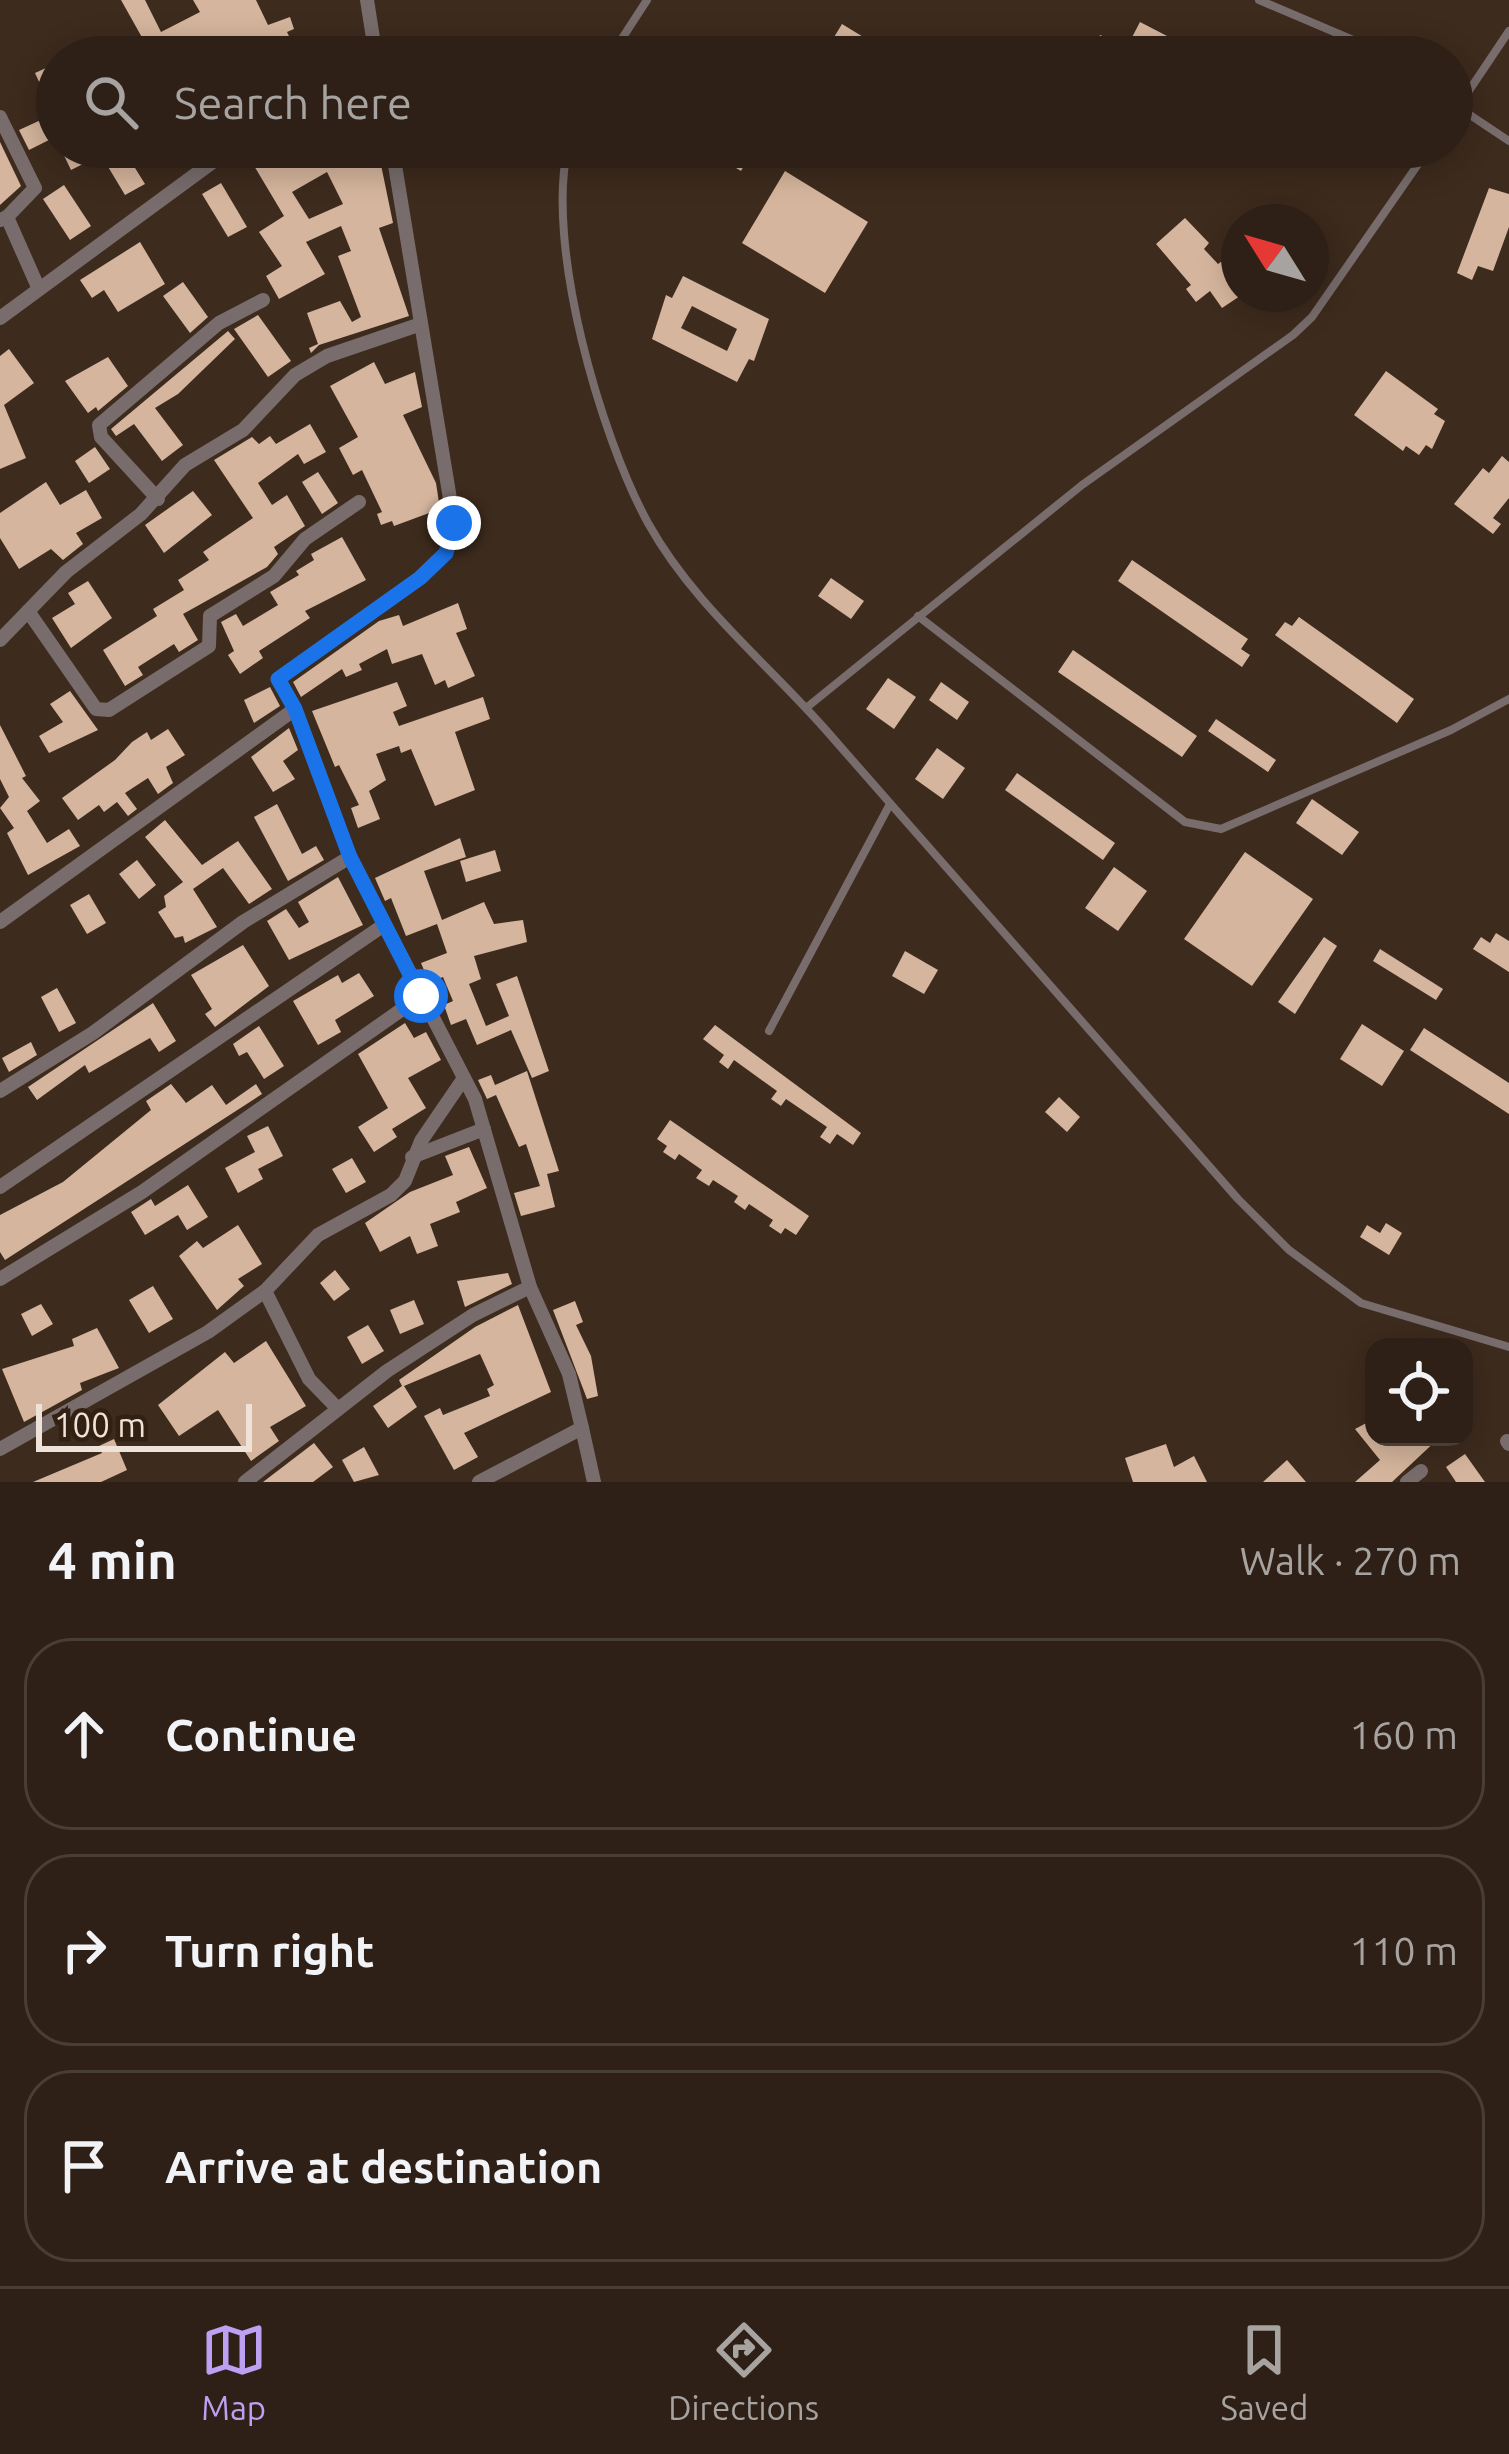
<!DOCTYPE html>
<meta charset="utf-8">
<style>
body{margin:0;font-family:Ubuntu,sans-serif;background:#36281f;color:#f1f3f6}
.controls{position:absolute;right:36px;bottom:36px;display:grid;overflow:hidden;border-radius:24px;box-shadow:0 6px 30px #0003}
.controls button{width:108px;height:108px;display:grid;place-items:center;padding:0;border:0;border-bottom:3px solid #493e35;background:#2e2016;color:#f1f3f6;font:60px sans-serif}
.compass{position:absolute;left:1221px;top:204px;width:108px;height:108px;border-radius:50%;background:#2e2016;box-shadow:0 6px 30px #0003;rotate:307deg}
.scale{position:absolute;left:36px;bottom:30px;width:216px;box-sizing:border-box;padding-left:12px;border:6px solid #eee2d9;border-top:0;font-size:33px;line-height:42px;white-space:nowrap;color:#eee2d9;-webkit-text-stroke:9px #322113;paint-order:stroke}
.stop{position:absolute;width:36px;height:36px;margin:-27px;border:9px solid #1a73e8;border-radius:50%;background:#fff}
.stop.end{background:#1a73e8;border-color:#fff;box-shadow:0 3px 12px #0008}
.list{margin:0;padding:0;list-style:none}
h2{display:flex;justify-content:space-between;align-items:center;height:156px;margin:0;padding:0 48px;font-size:51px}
h2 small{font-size:39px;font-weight:400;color:#a7a3a1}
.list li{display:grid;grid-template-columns:78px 1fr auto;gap:36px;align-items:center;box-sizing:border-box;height:192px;margin:0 24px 24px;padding:0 24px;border:3px solid #493e35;border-radius:48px}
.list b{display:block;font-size:45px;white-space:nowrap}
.list em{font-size:39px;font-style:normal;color:#a7a3a1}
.icon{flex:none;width:66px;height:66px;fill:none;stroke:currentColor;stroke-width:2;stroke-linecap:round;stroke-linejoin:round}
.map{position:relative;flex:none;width:1509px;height:1482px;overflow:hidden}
.search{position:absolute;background:#2e2016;box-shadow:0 6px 30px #0003;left:36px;right:36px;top:36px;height:132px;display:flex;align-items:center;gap:30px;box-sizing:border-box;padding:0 42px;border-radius:66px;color:#a7a3a1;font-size:45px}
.sheet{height:804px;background:#2e2016}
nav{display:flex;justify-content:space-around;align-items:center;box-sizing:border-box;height:168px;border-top:3px solid #493e35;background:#2e2016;font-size:33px;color:#a7a3a1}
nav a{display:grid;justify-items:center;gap:6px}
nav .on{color:#bca0f2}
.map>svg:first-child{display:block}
.building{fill:#d5b59d;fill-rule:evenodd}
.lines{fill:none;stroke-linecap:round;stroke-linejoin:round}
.lane{stroke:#786c6c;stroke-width:8}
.street{stroke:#786c6c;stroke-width:14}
.route{stroke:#1a73e8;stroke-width:15}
</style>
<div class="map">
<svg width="1509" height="1482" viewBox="0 0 1509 1482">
<rect width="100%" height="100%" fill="#3d2b1d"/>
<g class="building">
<path d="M121,0H145L161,32L200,12L193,0H256L268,25L290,17L294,29L287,32L299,57H153Z"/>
<path d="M1140,22L1169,37L1161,54L1150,49L1147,55L1128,45Z"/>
<path d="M842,24L896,57H822Z"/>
<path d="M1100,35L1132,48L1129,57L1093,52Z"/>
<path d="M57,63V136L29,150L19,130L54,114L35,73Z"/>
<path d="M0,142L21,186L0,205Z"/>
<path d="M60,147H122L145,184L125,195L101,155L71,170Z"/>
<path d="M271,147H368L375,161L380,160L393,223L379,228L409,316L319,345L311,353L309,348L318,344L307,313L340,301L352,322L361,317L338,256L351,251L341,226L306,242L325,274L279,299L266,276L282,266L259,232L284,216L250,159ZM327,172L343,204L309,219L292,192Z"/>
<path d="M701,147H755L741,171Z"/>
<path d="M785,171L868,222L825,293L742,243Z"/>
<path d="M221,183L247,227L228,237L202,194Z"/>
<path d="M64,185L91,226L70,240L43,199Z"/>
<path d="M1489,188L1509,194V227L1493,271L1478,266L1472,280L1457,273Z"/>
<path d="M1185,218L1209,243L1204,249L1218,264L1232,254L1239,262L1226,279L1240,296L1222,308L1210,291L1196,302L1186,289L1191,285L1156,244Z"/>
<path d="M140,242L165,284L118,312L104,290L92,298L80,280Z"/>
<path d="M683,276L769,319L754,361L749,359L737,382L652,339L666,295L672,298ZM692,306L737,329L727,351L681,328Z"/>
<path d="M183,282L208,317L190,333L163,296Z"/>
<path d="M258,315L291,361L268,377L234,329Z"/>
<path d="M228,331L235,339L178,394L155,408L183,445L162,461L134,424L116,436L111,429Z"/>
<path d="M9,349L34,383L4,405L26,458L0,469V356Z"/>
<path d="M108,357L128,386L98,411L96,407L88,413L65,381Z"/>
<path d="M374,362L385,384L415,372L422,407L403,415L436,483L440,509L394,526L392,521L381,525L377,514L382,512L362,470L353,475L339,448L358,437L330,386Z"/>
<path d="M1386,371L1438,409L1434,414L1445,421L1432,449L1426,445L1419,455L1406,446L1403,451L1354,415Z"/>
<path d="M310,424L326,452L304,464L298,454L258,483L272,505L287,495L305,526L274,547L278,554L267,567L183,614L198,640L179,652L174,644L138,667L143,675L125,686L103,650L157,616L153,609L184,590L178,580L209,560L203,552L253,518L214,460L252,437L259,444L270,436L276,444Z"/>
<path d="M95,447L110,469L89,483L75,461Z"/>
<path d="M1502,456L1509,462V498L1493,518L1501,524L1493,534L1454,504L1483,468L1489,473Z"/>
<path d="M318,472L338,503L322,514L302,482Z"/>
<path d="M46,482L60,505L86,490L102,518L76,533L83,544L63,560L51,549L19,569L0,538V513Z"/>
<path d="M193,491L212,515L164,553L145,525Z"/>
<path d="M342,537L366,580L305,611L310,618L259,651L263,658L240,674L228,655L234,651L221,622L236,614L243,626L278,605L270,592L299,575L296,571L314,560L311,554Z"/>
<path d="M1132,560L1248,639L1241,649L1250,655L1242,667L1118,581Z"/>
<path d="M831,578L864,601L851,619L818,596Z"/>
<path d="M88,581L112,618L71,648L52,618L75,604L68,593Z"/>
<path d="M458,603L467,629L456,633L475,676L448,688L445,680L435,685L422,654L392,664L387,649L359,664L362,670L346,677L342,669L301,697L293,682L379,621L399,615L403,626Z"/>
<path d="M1299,617L1414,699L1397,723L1275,635L1285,622L1292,626Z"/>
<path d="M1073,650L1197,736L1182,757L1058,672Z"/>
<path d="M888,678L916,697L894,729L866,709Z"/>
<path d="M397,682L407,706L393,712L399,726L483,697L490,719L455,732L475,790L435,806L411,749L401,753L399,746L376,754L386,780L369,791L380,819L358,828L351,808L359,805L339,765L335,767L312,711Z"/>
<path d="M941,682L969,702L957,720L929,700Z"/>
<path d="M270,687L280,706L254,723L244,700Z"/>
<path d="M70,691L98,730L49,753L39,736L63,722L50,704Z"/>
<path d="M1216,719L1276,760L1268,772L1208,731Z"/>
<path d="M0,725L26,776L22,778L40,801L27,811L47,843L69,829L80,846L28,875L7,833L14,828L0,808L9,797L0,779Z"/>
<path d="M289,728L298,750L283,761L295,779L273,792L251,757Z"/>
<path d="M168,729L185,755L166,767L173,783L158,794L148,778L125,793L137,809L128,816L117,802L104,812L99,805L78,820L62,798L115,760L132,742L147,732L151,740Z"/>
<path d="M937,748L965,768L943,799L915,779Z"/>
<path d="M1017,773L1115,843L1103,860L1005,790Z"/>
<path d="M1312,799L1359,832L1342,855L1296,823Z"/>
<path d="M277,804L302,854L316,846L324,860L288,881L254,817Z"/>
<path d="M165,820L202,865L238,841L272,889L249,904L223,868L193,889L217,927L185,943L183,936L175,938L158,912L166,907L164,896L183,882L145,837Z"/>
<path d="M460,838L466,857L424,871L442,920L484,902L494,924L523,920L527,942L474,956L481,979L469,984L486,1026L509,1016L496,984L517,976L549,1071L532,1078L511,1030L477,1045L466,1019L451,1025L444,1005L453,1001L443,977L429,982L421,963L447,953L437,924L406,936L391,898L385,901L375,878Z"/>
<path d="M495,850L501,871L466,882L460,861Z"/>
<path d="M1245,852L1313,899L1252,986L1184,939Z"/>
<path d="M137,860L156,885L139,899L119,874Z"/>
<path d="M1114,867L1147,891L1118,931L1085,908Z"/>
<path d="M338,877L363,925L289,960L267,921L286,909L299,928L309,922L298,902Z"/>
<path d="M89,894L106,923L87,934L70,905Z"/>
<path d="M1496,933L1509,941V972L1473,949L1481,937L1490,943Z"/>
<path d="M1324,937L1337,946L1295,1014L1278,1002Z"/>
<path d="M243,945L269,986L215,1027L205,1014L212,1009L191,975Z"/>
<path d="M1380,949L1443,989L1436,1000L1373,961Z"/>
<path d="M905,951L938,970L924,994L892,976Z"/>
<path d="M359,973L374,996L335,1020L341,1032L318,1045L293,1001L338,975L342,983Z"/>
<path d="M57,988L76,1023L59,1032L41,997Z"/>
<path d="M153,1003L176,1041L159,1052L150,1038L89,1073L85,1065L37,1100L28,1087Z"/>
<path d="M405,1023L414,1038L426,1032L441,1060L408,1078L426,1108L392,1129L397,1137L374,1152L358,1127L388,1108L358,1054Z"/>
<path d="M1362,1024L1404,1051L1382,1086L1340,1059Z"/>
<path d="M715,1025L861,1133L853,1145L837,1134L830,1144L820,1137L827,1127L786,1099L781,1106L771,1099L777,1091L734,1060L728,1069L719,1062L724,1055L703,1039Z"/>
<path d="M259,1026L284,1066L264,1079L247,1052L239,1056L233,1044Z"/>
<path d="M1424,1028L1509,1083V1114L1410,1050Z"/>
<path d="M31,1042L37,1055L9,1072L2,1058Z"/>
<path d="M527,1071L559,1171L547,1174L555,1207L521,1216L514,1193L540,1186L526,1144L519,1147L496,1095L487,1099L478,1080L491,1075L495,1085Z"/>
<path d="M171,1084L186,1103L212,1085L226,1105L256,1084L262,1094L5,1260L0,1252V1215L63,1182L151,1110L146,1101Z"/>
<path d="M1059,1097L1080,1117L1067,1132L1045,1112Z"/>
<path d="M670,1120L809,1216L796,1235L785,1228L781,1234L769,1226L773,1220L749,1204L745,1210L734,1202L738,1196L713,1180L709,1186L696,1178L702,1170L679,1154L675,1160L663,1152L667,1146L657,1139Z"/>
<path d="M268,1126L283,1156L258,1169L263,1179L238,1193L225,1168L255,1152L247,1136Z"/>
<path d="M469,1147L487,1188L456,1202L460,1212L430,1224L438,1246L417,1254L410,1236L380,1252L365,1223L410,1192L453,1175L445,1156Z"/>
<path d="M352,1158L366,1182L346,1193L332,1169Z"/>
<path d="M188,1185L208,1217L187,1230L178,1215L145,1235L131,1212L151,1199L155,1206Z"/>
<path d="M1386,1223L1402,1233L1389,1255L1360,1237L1367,1225L1380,1233Z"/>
<path d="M238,1225L262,1264L238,1279L244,1286L217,1310L179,1256L197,1241L203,1248Z"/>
<path d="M335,1270L350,1289L334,1301L320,1283Z"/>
<path d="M508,1273L512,1284L465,1307L457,1281Z"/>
<path d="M153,1286L173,1319L149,1333L129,1300Z"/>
<path d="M414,1300L424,1324L400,1334L390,1310Z"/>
<path d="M575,1301L583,1322L576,1325L591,1356L598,1396L587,1399L553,1310Z"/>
<path d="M41,1304L53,1324L32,1336L21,1314Z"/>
<path d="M518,1305L551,1392L464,1433L478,1457L454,1470L424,1416L440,1408L443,1415L490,1396L487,1389L494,1385L480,1354L404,1386L417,1407L388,1428L373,1406L402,1386L399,1380L475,1327Z"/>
<path d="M368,1325L384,1351L362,1364L347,1337Z"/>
<path d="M97,1328L119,1368L80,1383L82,1390L24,1422L2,1369L74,1346L72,1339Z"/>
<path d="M266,1341L306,1406L270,1427L279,1441L251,1461L218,1410L179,1436L158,1405L225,1352L234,1363Z"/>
<path d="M1374,1419V1437H1440L1392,1482H1355L1380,1460L1355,1429Z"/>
<path d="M114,1439L127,1470L101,1482H33L102,1453L99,1446Z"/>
<path d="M314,1443L333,1467L313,1482H263Z"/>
<path d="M1166,1444L1174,1467L1194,1456L1207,1482H1133L1125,1458Z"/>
<path d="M364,1447L379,1475L354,1482L342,1460Z"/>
<path d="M1465,1454L1485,1482H1456L1446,1467Z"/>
<path d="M1287,1460L1306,1482H1263Z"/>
</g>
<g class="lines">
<g class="lane">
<path d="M1259,0L1393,57"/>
<path d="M610,57L647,0"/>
<path d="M1452,82L1469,89"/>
<path d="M1458,107L1509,141"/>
<path d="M1452,116L1509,31"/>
<path d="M568,147C545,244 600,435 648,523C693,604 764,660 825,729C962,886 1101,1041 1238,1199L1289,1250L1361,1303L1509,1347"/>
<path d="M918,616L1185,822L1221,829L1451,730L1509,699"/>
<path d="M806,708L1082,485L1293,335L1312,317L1430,147"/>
<path d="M769,1031L890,804"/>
</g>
<g class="street">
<path d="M367,0L376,57"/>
<path d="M0,117L35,188L7,217"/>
<path d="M392,147L454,523L446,553L420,578L278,679L295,709L350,857L475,1099L530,1287L569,1374L582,1428L479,1482"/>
<path d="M0,220L7,217L38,287"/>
<path d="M0,318L233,147"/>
<path d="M158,499L101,437L99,425L219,323L263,300"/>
<path d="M28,611L96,709L109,710L209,646L210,616L274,576L305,539L359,502"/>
<path d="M0,640L66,572L141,514L185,465L243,430L295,375L327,356L421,324"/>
<path d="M0,922L295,709"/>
<path d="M0,1091L93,1033L243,922L350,857"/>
<path d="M412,1157L484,1129"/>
<path d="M0,1187L384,925"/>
<path d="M0,1279L142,1192L421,996"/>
<path d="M265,1291L309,1379L338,1409"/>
<path d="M582,1428L594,1482"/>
<path d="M1507,1441L1509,1444"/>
<path d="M0,1449L208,1332L265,1291L318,1235L391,1195L405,1181L421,1141L464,1078"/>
<path d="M245,1482L387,1371L473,1315L530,1287"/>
<path d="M1407,1482L1421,1471"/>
</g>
</g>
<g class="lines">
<path class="route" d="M421,996L350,857L295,709L278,679L420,578L446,553L454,523"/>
</g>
</svg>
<div class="controls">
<button><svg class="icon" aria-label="locate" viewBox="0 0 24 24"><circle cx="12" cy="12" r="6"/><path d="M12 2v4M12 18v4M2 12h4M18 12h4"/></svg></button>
</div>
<svg class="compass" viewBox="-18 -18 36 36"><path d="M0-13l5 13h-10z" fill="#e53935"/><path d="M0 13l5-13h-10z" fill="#a7a3a1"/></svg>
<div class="scale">100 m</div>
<div class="stop" style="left:421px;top:996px"></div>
<div class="stop end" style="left:454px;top:523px"></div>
<div class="search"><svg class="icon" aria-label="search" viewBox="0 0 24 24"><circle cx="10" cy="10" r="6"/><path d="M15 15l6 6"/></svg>Search here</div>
</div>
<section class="sheet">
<h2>4 min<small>Walk · 270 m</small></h2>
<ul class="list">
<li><svg class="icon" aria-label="ahead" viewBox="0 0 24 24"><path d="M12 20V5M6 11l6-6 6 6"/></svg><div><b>Continue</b></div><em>160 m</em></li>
<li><svg class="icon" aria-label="right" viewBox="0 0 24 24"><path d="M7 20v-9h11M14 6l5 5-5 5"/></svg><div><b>Turn right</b></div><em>110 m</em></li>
<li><svg class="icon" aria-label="arrive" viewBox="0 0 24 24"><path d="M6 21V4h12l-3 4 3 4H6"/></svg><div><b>Arrive at destination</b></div></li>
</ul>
</section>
<nav>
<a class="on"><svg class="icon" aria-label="map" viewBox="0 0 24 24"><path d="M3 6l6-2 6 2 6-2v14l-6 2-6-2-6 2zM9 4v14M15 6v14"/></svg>Map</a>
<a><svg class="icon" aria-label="directions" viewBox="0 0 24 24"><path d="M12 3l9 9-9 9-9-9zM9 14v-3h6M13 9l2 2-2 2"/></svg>Directions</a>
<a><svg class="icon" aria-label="saved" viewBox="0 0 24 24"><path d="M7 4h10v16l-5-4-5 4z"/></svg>Saved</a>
</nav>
